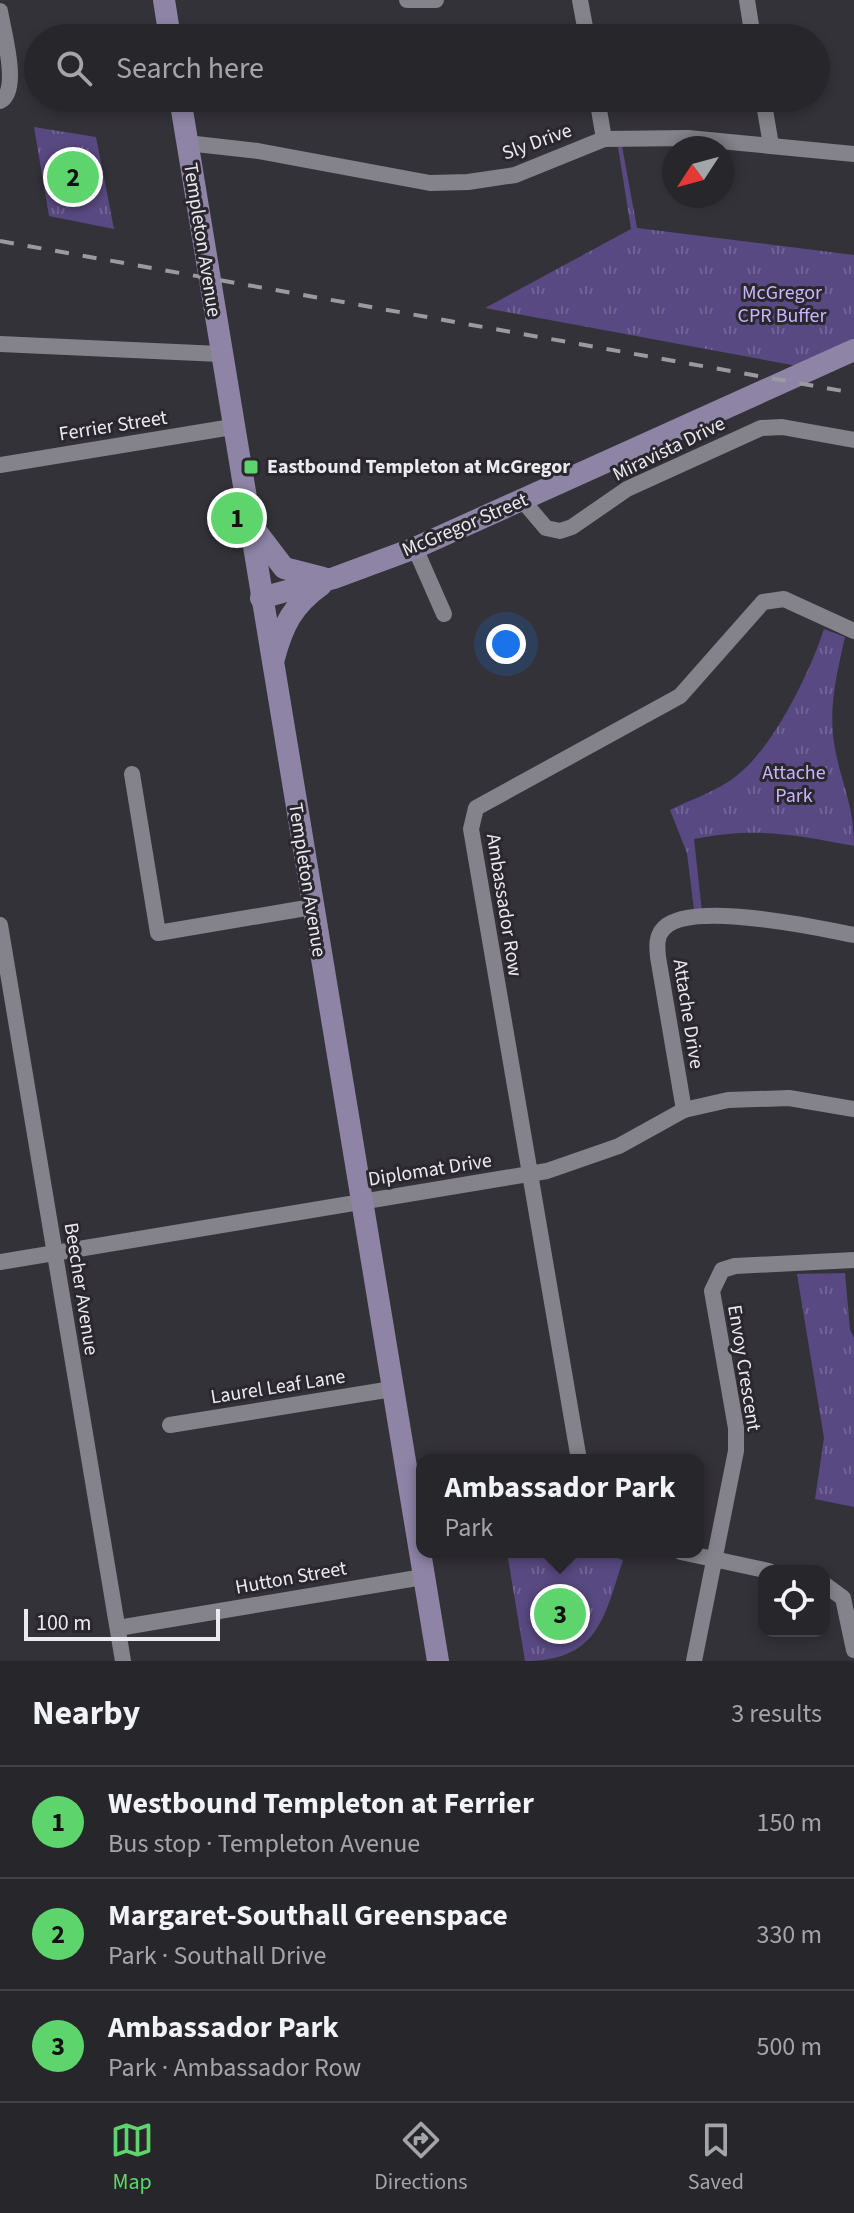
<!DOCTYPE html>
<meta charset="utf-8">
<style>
body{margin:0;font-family:"Source Sans 3",sans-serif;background:#2f2e33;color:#f1f3f6}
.controls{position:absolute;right:24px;bottom:24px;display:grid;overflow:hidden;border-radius:16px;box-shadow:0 4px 12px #0003}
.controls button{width:72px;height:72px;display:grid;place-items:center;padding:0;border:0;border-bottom:2px solid #434347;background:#27262b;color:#f1f3f6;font:40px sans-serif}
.compass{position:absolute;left:662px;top:136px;width:72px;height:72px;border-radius:50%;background:#27262b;box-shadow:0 4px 12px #0003;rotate:234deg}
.scale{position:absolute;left:24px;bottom:20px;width:196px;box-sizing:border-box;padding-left:8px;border:4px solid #ebeaef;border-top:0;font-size:22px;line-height:28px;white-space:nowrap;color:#ebeaef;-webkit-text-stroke:6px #2a282e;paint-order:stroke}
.you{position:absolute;left:506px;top:644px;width:28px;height:28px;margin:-20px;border:6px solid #fff;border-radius:50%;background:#1a73e8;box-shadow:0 0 0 12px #1a73e833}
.badge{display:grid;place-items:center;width:52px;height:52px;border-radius:50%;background:#5ed56c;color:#111;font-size:26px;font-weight:700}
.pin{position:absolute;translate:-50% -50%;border:4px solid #fff;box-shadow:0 2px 8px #0006}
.popup{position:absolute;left:416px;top:1454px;width:288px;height:104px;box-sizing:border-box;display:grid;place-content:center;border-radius:16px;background:#27262b;filter:drop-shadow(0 2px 6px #0005);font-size:26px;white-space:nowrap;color:#a4a5a9}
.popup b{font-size:30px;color:#f1f3f6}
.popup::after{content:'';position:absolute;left:50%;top:100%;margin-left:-16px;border:16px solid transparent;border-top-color:#27262b}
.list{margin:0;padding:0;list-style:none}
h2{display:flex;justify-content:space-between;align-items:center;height:104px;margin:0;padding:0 32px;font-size:34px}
h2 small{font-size:26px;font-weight:400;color:#a4a5a9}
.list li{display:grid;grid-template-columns:52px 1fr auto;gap:24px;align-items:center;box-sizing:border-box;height:112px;padding:0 32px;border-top:2px solid #434347}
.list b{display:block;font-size:30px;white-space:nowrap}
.list p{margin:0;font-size:26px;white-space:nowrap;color:#a4a5a9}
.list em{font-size:26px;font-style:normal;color:#a4a5a9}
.icon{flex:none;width:44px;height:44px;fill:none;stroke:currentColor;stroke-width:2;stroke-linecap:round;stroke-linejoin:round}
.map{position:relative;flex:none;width:854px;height:1661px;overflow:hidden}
.search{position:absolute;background:#27262b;box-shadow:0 4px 12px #0003;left:24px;right:24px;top:24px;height:88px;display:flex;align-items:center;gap:20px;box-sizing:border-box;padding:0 28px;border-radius:44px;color:#a4a5a9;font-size:30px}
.sheet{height:440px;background:#27262b}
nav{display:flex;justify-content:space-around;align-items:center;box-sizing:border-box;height:112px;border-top:2px solid #434347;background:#27262b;font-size:22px;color:#a4a5a9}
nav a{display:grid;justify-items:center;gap:4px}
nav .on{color:#5ed56c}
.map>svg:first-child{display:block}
.park{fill:url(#park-tufts)}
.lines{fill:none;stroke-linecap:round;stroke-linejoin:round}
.street{stroke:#84828a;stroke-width:16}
.secondary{stroke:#8e84a6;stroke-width:22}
.rail{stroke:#9b9aa0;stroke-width:4;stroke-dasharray:14 14;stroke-linecap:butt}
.poi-dot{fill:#5ed56c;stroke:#2a282e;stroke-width:3}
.labels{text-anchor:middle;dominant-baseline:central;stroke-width:6;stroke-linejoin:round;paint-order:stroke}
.street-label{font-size:20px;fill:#ebeaef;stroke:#2a282e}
.park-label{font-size:20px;fill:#c8b6fc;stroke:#2a282e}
.poi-label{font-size:20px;font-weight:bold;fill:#ebeaef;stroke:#2a282e;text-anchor:start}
</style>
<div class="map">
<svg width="854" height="1661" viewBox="0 0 854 1661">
<defs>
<pattern id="park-tufts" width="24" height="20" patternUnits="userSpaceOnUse" patternTransform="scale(2)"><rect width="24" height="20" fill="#594982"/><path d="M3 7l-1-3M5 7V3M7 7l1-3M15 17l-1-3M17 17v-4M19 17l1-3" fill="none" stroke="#716394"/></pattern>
</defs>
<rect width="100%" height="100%" fill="#343239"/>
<g class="park">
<path d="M34,127L96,137L114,229L49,216Z"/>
<path d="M622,146L637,228L854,255V339L797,366L485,308L631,229L618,147Z"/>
<path d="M824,629L845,637C836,677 827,713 836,754C844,790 854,808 854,846C792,834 757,827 694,839L702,912L694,910L687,853L670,810C692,799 723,789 741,772C776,742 810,672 824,629Z"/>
<path d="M845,1273L850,1330L854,1338V1507L815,1499L824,1438L797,1274Z"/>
<path d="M545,1552H597L623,1560C604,1619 597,1661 525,1661L508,1558Z"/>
</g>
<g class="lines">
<g class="street">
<path d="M407,0H436"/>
<path d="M580,0L587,38"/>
<path d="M747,0L753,38"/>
<path d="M0,11C3,31 21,91 0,101"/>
<path d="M597,98L604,139"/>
<path d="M763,98L771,145"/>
<path d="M187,143L258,151L430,183L468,182L515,175L604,139L688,138L854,154"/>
<path d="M0,344L220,354"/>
<path d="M0,465L232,427"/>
<path d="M523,501L546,528L560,531L572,527L627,489L761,428L782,427L854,440"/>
<path d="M415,548L444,614"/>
<path d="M132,774L158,933L312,907"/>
<path d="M0,925L123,1661"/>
<path d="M684,1110L658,957C657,946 656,936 664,928C692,900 818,928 854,935"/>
<path d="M0,1262L547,1171L619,1146L684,1110L728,1100L789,1098L854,1109"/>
<path d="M170,1425L392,1389"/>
<path d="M579,1460L471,829L476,808L680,696L763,602L784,599L854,631"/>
<path d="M681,1552L769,1571"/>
<path d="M824,1584L843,1598L854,1650"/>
<path d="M118,1628L423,1577"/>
<path d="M694,1661L736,1451V1428L712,1291L722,1270L735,1266L854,1260"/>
</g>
<g class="secondary">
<path d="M164,0L170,38"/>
<path d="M180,98L438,1661"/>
<path d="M252,526L284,568L323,578"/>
<path d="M261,598L334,578L415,548L854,350"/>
<path d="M274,658C283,625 293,605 321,585"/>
</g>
<path class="rail" d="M0,241L854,393"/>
</g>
<rect class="poi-dot" x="243" y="459" width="16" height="16" rx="4"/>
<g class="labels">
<g class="street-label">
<text transform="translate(537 142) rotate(-20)">Sly Drive</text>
<text transform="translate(202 240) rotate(81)">Templeton Avenue</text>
<text transform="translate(113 426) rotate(-9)">Ferrier Street</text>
<text transform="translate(669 449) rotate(-26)">Miravista Drive</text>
<text transform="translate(465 525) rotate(-23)">McGregor Street</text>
<text transform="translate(307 880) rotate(81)">Templeton Avenue</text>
<text transform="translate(504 905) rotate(81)">Ambassador Row</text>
<text transform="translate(688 1014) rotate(81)">Attache Drive</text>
<text transform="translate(430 1170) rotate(-9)">Diplomat Drive</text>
<text transform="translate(81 1289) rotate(81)">Beecher Avenue</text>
<text transform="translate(744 1368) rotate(81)">Envoy Crescent</text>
<text transform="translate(278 1387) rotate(-9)">Laurel Leaf Lane</text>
<text transform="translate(291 1578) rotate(-10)">Hutton Street</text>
</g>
<g class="park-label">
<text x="782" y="293">McGregor<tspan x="782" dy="23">CPR Buffer</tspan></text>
<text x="794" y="773">Attache<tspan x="794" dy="23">Park</tspan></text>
</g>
<g class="poi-label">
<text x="267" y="467">Eastbound Templeton at McGregor</text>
</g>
</g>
</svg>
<div class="controls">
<button><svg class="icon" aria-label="locate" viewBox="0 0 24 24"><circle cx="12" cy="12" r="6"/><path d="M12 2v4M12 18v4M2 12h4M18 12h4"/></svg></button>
</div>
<svg class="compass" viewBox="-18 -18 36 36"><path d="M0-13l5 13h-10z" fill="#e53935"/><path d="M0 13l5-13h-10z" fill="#a4a5a9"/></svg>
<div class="scale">100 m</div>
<div class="you"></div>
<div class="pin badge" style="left:237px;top:518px">1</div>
<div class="pin badge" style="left:73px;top:177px">2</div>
<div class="pin badge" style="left:560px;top:1614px">3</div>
<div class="popup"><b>Ambassador Park</b>Park</div>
<div class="search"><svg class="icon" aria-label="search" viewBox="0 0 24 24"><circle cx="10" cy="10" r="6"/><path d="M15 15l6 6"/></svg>Search here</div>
</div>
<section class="sheet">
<h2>Nearby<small>3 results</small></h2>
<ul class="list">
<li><span class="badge">1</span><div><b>Westbound Templeton at Ferrier</b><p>Bus stop · Templeton Avenue</p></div><em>150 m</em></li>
<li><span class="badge">2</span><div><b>Margaret-Southall Greenspace</b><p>Park · Southall Drive</p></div><em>330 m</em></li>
<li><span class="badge">3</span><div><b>Ambassador Park</b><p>Park · Ambassador Row</p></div><em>500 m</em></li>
</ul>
</section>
<nav>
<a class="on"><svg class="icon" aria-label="map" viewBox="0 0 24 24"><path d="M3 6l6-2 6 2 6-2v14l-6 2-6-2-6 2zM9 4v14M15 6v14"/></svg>Map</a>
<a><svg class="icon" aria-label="directions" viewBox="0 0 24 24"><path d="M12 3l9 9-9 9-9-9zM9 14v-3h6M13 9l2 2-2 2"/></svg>Directions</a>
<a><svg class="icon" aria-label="saved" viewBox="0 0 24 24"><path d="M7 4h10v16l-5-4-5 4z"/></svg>Saved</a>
</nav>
